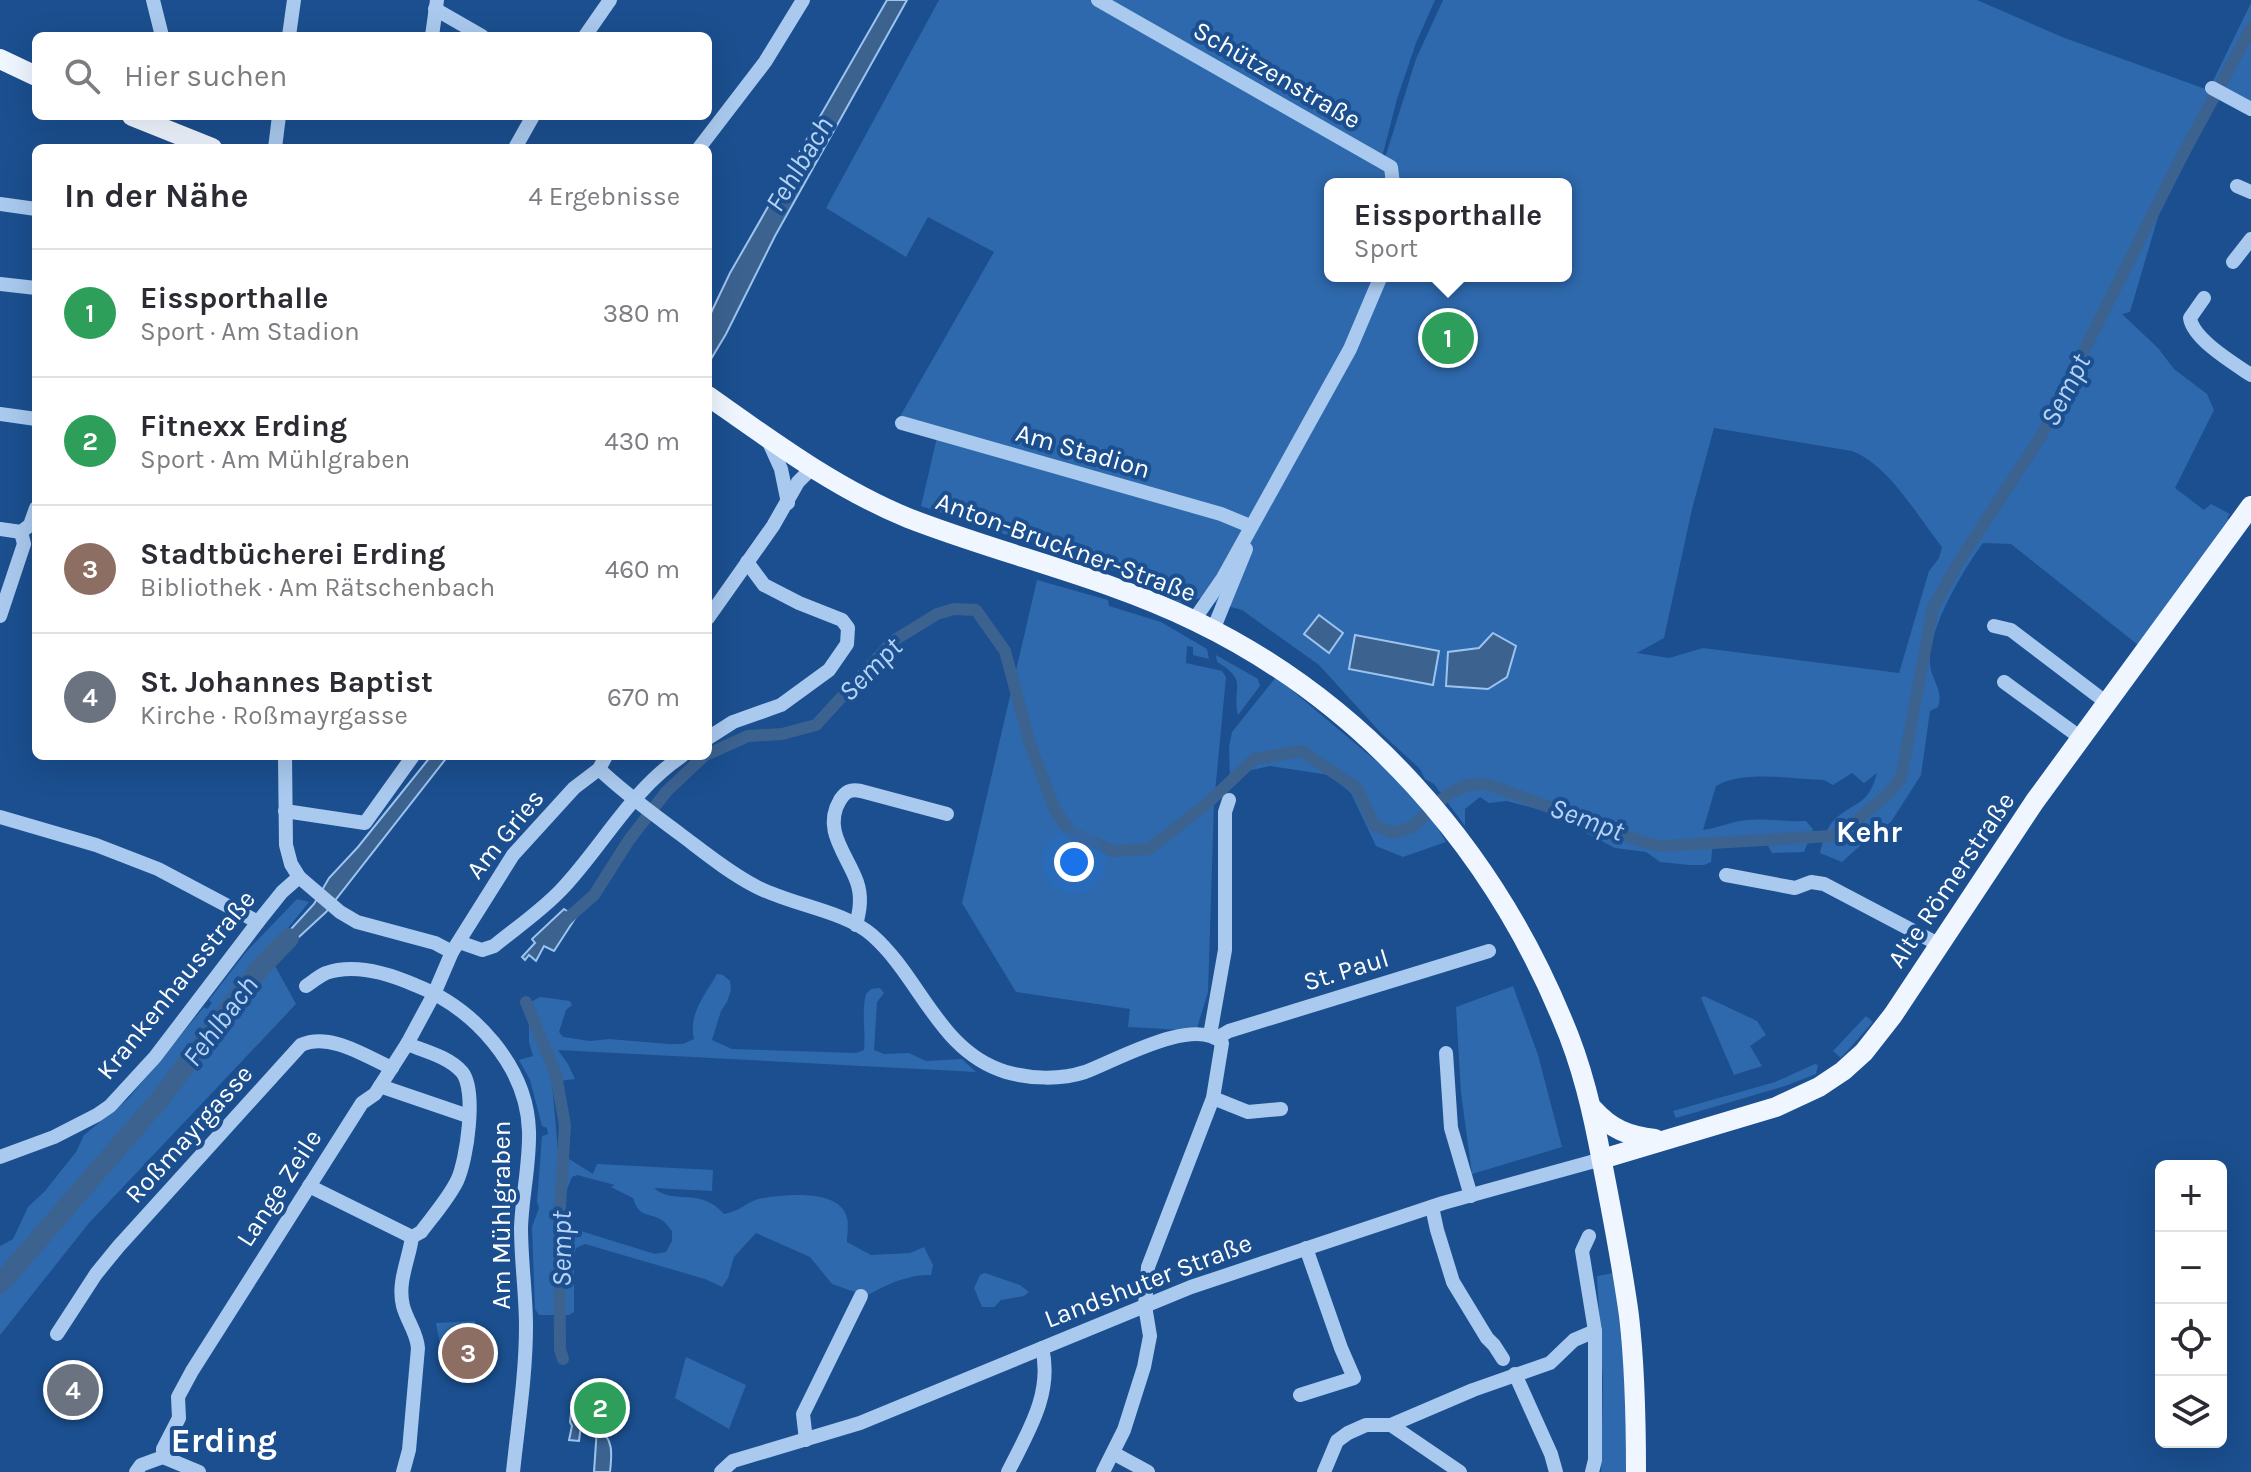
<!DOCTYPE html>
<html lang="de">
<meta charset="utf-8">
<style>
body{margin:0;font-family:Karla,sans-serif;background:#f2f2f3;color:#2b2b33}
.controls{position:absolute;right:24px;bottom:24px;display:grid;overflow:hidden;border-radius:12px;box-shadow:0 8px 32px #0002}
.controls button{width:72px;height:72px;display:grid;place-items:center;padding:0;border:0;border-bottom:2px solid #e1e1e2;background:#fff;color:#2b2b33;font:40px sans-serif}
.you{position:absolute;left:1074px;top:862px;width:28px;height:28px;margin:-20px;border:6px solid #fff;border-radius:50%;background:#1a73e8;box-shadow:0 0 0 12px #1a73e833}
.badge{display:grid;place-items:center;width:52px;height:52px;border-radius:50%;background:#8a764a;color:#fff;font-size:26px;font-weight:700}
.pin{position:absolute;translate:-50% -50%;border:4px solid #fff;box-shadow:0 2px 8px #0006}
.popup{position:absolute;left:1324px;top:178px;width:248px;height:104px;box-sizing:border-box;display:grid;place-content:center;border-radius:12px;background:#fff;filter:drop-shadow(0 2px 6px #0005);font-size:26px;white-space:nowrap;color:#7c7c81}
.popup b{font-size:30px;color:#2b2b33}
.popup::after{content:'';position:absolute;left:50%;top:100%;margin-left:-16px;border:16px solid transparent;border-top-color:#fff}
.list{margin:0;padding:0;list-style:none}
h2{display:flex;justify-content:space-between;align-items:center;height:104px;margin:0;padding:0 32px;font-size:34px}
h2 small{font-size:26px;font-weight:400;color:#7c7c81}
.list li{display:grid;grid-template-columns:52px 1fr auto;gap:24px;align-items:center;box-sizing:border-box;height:128px;padding:0 32px;border-top:2px solid #e1e1e2}
.list b{display:block;font-size:30px;white-space:nowrap}
.list p{margin:0;font-size:26px;white-space:nowrap;color:#7c7c81}
.list em{font-size:26px;font-style:normal;color:#7c7c81}
.icon{flex:none;width:44px;height:44px;fill:none;stroke:currentColor;stroke-width:2;stroke-linecap:round;stroke-linejoin:round}
.map{position:relative;flex:none;width:2251px;height:1472px;overflow:hidden}
.search{position:absolute;background:#fff;box-shadow:0 8px 32px #0002;left:32px;top:32px;width:680px;height:88px;display:flex;align-items:center;gap:20px;box-sizing:border-box;padding:0 28px;border-radius:12px;color:#7c7c81;font-size:30px}
.panel{position:absolute;background:#fff;box-shadow:0 8px 32px #0002;left:32px;top:144px;width:680px;height:616px;border-radius:12px}
.map>svg:first-child{display:block}
.green{fill:#2e69ad;fill-rule:evenodd}
.water{fill:#3c6290;stroke:#9cc4f0;stroke-width:2}
.lines{fill:none;stroke-linecap:round;stroke-linejoin:round}
.canal{stroke:#3c6290;stroke-width:12}
.river{stroke:#3c6290;stroke-width:20}
.minor{stroke:#a9c9ee;stroke-width:14}
.major{stroke:#f0f6ff;stroke-width:20}
.labels{text-anchor:middle;dominant-baseline:central;stroke-width:8;stroke-linejoin:round;paint-order:stroke}
.street-label{font-size:26px;fill:#fff;stroke:#1b4f8f}
.water-label{font-size:28px;font-style:italic;fill:#b5d3f5;stroke:#1b4f8f}
.quarter-label{font-size:30px;font-weight:bold;fill:#fff;stroke:#1b4f8f}
.district-label{font-size:34px;font-weight:bold;fill:#fff;stroke:#1b4f8f}
</style>
<div class="map">
<svg width="2251" height="1472" viewBox="0 0 2251 1472">
<rect width="100%" height="100%" fill="#1b4f8f"/>
<g class="green">
<path d="M939,0H1435L1416,43L1397,99L1382,157L1386,155L1416,59L1443,0H1977L2062,37L2208,90L2221,97L2216,105L2200,113L2163,189L2158,217L2130,312L2122,314L2158,348L2174,369L2207,394L2214,410L2175,488L2204,510L2211,504L2230,514L2227,518L2229,519L2138,645L2011,544L1983,543C1963,570 1927,630 1930,664C1931,680 1944,690 1938,707L1930,711L1921,775L1891,822L1870,837L1842,862L1820,853C1822,843 1827,826 1835,819C1857,800 1868,806 1877,773L1864,783L1852,773L1833,785L1824,780C1792,779 1743,770 1716,786L1703,830C1718,828 1733,821 1747,820C1767,818 1786,822 1806,821L1813,829L1804,852L1772,853L1762,835L1713,840L1711,862L1704,865H1689L1660,862L1646,852L1615,848L1544,811L1507,801L1489,803L1480,797L1465,809V826L1434,784L1425,779L1420,769L1381,733L1319,665L1242,610L1199,598C1189,605 1181,604 1170,598L1184,600L1192,597L921,506L938,433L898,420L994,252L928,217L906,257L826,208ZM1330,184H1566V276H1330ZM1714,428L1852,451C1888,464 1918,517 1942,547L1939,558L1929,571L1899,673L1703,648L1669,658L1637,653L1664,638L1692,509Z"/>
<path d="M2251,3V104L2212,83Z"/>
<path d="M1037,580L1108,600L1109,606L1161,622L1207,649L1209,659L1193,655V647L1187,646L1186,663L1222,671L1226,677L1214,803L1208,992L1197,1028L1183,1030L1128,1027L1130,1009L1016,992L962,903Z"/>
<path d="M1216,655L1258,679L1260,686L1238,715C1232,686 1249,681 1217,662Z"/>
<path d="M1276,677L1406,786L1432,818L1446,842L1403,857L1376,846L1351,793L1329,775L1270,766L1247,771L1230,785L1229,747L1232,732Z"/>
<path d="M297,899L309,902L268,953L296,1004L89,1223L0,1335V1246L13,1239L28,1207L45,1191L76,1152L84,1135L128,1099L204,1007L207,1009L212,1003L209,1000L246,952Z"/>
<path d="M717,974L723,975L730,981L731,990L727,1002L721,1011L712,1040L732,1049L856,1053L864,1050C866,1031 861,1013 866,994L871,989L880,988L884,993L877,1002L874,1050L884,1054L909,1053L926,1061L962,1059L976,1072L558,1050L568,1064L575,1079L552,1082L558,1152L593,1174L597,1164L713,1170L712,1191L654,1188C675,1206 699,1186 724,1214C741,1211 747,1202 758,1199C780,1195 840,1187 847,1218C849,1225 847,1235 847,1242L871,1255L910,1253L924,1247L933,1265L931,1275C909,1274 885,1285 866,1296L832,1284L810,1257L756,1233L734,1257L728,1278L722,1287L705,1279L585,1244L576,1248L574,1255V1312L569,1315H539L535,1309L532,1227L539,1208L537,1202L542,1136L548,1134L547,1128L542,1126L530,1080L519,1060L533,1056L529,1042V1003L540,997L570,1001L572,1005L566,1010L559,1032L563,1037L590,1041L609,1039L669,1044H683L694,1039C688,1014 705,995 717,974ZM577,1175L615,1185L611,1187L633,1198C640,1220 649,1211 663,1221C667,1224 669,1228 672,1231V1241L666,1252L655,1254L568,1227C558,1212 565,1193 572,1177Z"/>
<path d="M1513,986L1538,1055L1562,1147L1472,1174L1461,1093L1456,1007Z"/>
<path d="M1704,996L1757,1021L1766,1035L1750,1046L1762,1066L1734,1075L1701,998Z"/>
<path d="M1866,1016L1873,1022L1841,1058L1833,1051Z"/>
<path d="M1815,1064L1818,1065L1816,1074L1785,1086L1676,1118L1673,1111L1775,1082Z"/>
<path d="M985,1273L1020,1285L1029,1292L1024,1296L1001,1300L994,1307H982L974,1288L980,1275Z"/>
<path d="M1614,1273L1625,1376L1628,1472H1601L1603,1382L1597,1276Z"/>
<path d="M475,1321L476,1343L440,1344L436,1323Z"/>
<path d="M686,1357L746,1385L729,1429L675,1398Z"/>
</g>
<g class="water">
<path d="M887,0H907L775,236L726,334L708,364V319L730,273Z"/>
<path d="M1319,615L1343,633L1329,653L1304,634Z"/>
<path d="M1493,633L1516,646L1507,677L1488,689L1446,686L1448,652L1479,648Z"/>
<path d="M1355,635L1439,651L1433,685L1349,669Z"/>
<path d="M431,756H448L326,912L274,960L269,953L314,904L329,878L358,847Z"/>
<path d="M564,909L576,917L554,951L544,946L536,961L529,955L525,960L522,957L535,943L532,939Z"/>
<path d="M584,1402L579,1441L569,1440L572,1426L570,1422L572,1404Z"/>
<path d="M597,1428C614,1438 612,1454 610,1472H594Z"/>
</g>
<g class="lines">
<g class="canal">
<path d="M708,754L748,736L782,734L816,725L893,641L937,614L954,609L976,610L1005,651L1030,744L1055,810L1070,832L1113,851L1149,849L1209,802L1254,759L1301,751L1357,788L1374,825L1393,833L1412,827L1448,794L1467,785L1487,784L1643,842L1661,846L1831,836L1845,830L1887,795L1901,778L1933,608L1958,563L2040,438L2181,158L2251,28"/>
<path d="M560,925L594,895L629,840L666,792L704,756"/>
<path d="M526,1002L556,1075L565,1125L559,1224L560,1349L563,1359"/>
</g>
<path class="river" d="M0,1284L160,1099L260,968L289,938"/>
<g class="minor">
<path d="M153,0L162,36"/>
<path d="M1098,0L1391,167L1393,184"/>
<path d="M435,9L482,36"/>
<path d="M289,36L294,0"/>
<path d="M432,36L437,0"/>
<path d="M585,36L610,0"/>
<path d="M2212,88L2251,109"/>
<path d="M275,148L279,116"/>
<path d="M515,148L533,116"/>
<path d="M699,148L765,62L803,0"/>
<path d="M2237,186L2251,192"/>
<path d="M0,204L36,209"/>
<path d="M2233,262L2251,239"/>
<path d="M0,284L36,288"/>
<path d="M2204,298L2190,318C2193,339 2233,363 2251,375"/>
<path d="M0,414L36,419"/>
<path d="M902,423L1221,514L1250,526"/>
<path d="M768,440L781,469L788,503"/>
<path d="M0,529L21,532"/>
<path d="M0,616L24,544L21,532L30,525L36,508"/>
<path d="M708,618L773,526L798,482L812,468"/>
<path d="M1194,620L1223,578L1350,349L1381,276"/>
<path d="M1994,626L2011,630L2107,703"/>
<path d="M1213,630L1246,549"/>
<path d="M2004,682L2081,738"/>
<path d="M708,738L733,722L781,705L829,670L847,644L848,628L842,620L799,603L764,585L747,562"/>
<path d="M285,756L286,845L291,864L299,877L340,912L357,922L435,943L452,952"/>
<path d="M599,769C624,793 652,813 680,834C704,852 728,872 755,886C790,905 843,910 872,935C921,978 939,1052 1006,1072C1030,1079 1061,1080 1085,1072C1115,1061 1195,1015 1222,1043L1213,1098L1148,1267L1145,1306L1150,1336L1144,1367L1124,1430L1103,1472"/>
<path d="M285,811L365,823L413,756"/>
<path d="M0,817L96,845L158,869L258,922"/>
<path d="M1726,875L1795,888L1811,882L1824,884L1940,945"/>
<path d="M856,925C860,910 862,897 857,882C847,854 822,830 840,800C846,791 850,789 861,791L947,814"/>
<path d="M459,942L482,950L494,946C516,928 541,911 561,890C602,847 631,790 682,756"/>
<path d="M306,986C312,982 319,976 326,973C354,963 390,974 415,985C474,1008 527,1066 529,1131C530,1163 522,1196 521,1228C521,1261 526,1294 526,1326C526,1375 518,1424 513,1472"/>
<path d="M1210,1035L1225,950V812L1229,800"/>
<path d="M1217,1038L1229,1031L1489,951"/>
<path d="M1446,1053L1451,1128L1471,1196"/>
<path d="M380,1086L468,1116"/>
<path d="M1213,1098L1248,1112L1281,1109"/>
<path d="M0,1157L54,1137L97,1115L110,1106L155,1057L258,922L282,892L299,877"/>
<path d="M309,1186L412,1237"/>
<path d="M1432,1207L1437,1230L1453,1282L1487,1338L1494,1345L1503,1359"/>
<path d="M1589,1236L1582,1251L1595,1331V1460L1592,1472"/>
<path d="M57,1334L96,1274L118,1247L301,1045C330,1032 365,1056 392,1068"/>
<path d="M1515,1374L1551,1454L1556,1472"/>
<path d="M1300,1395L1354,1378L1341,1348L1306,1248"/>
<path d="M1391,1425L1460,1472"/>
<path d="M806,1440L803,1414L861,1296"/>
<path d="M1113,1453L1148,1472"/>
<path d="M163,1457V1449L179,1418L178,1397L192,1371L362,1103L375,1094L407,1044L434,994L452,952L513,855L574,788L599,769L606,756"/>
<path d="M163,1457L199,1472"/>
<path d="M136,1472L141,1465L163,1457"/>
<path d="M403,1472L409,1450L418,1348C417,1333 407,1321 403,1306C397,1282 409,1260 412,1237L421,1232C433,1216 448,1199 457,1181C467,1160 477,1090 462,1072C449,1057 425,1051 407,1044"/>
<path d="M721,1472L733,1461L860,1423L1191,1287L1443,1203L1602,1159"/>
<path d="M1008,1472C1028,1432 1053,1393 1042,1348"/>
<path d="M1324,1472L1337,1441L1348,1433L1366,1425H1391L1473,1390L1550,1363L1574,1340L1595,1331"/>
</g>
<g class="major">
<path d="M0,59L36,76"/>
<path d="M132,116L212,148"/>
<path d="M708,396C772,441 835,488 908,518C1003,555 1102,576 1195,621C1363,702 1491,847 1562,1019C1582,1065 1593,1113 1602,1162C1612,1213 1622,1264 1629,1316C1635,1367 1636,1420 1636,1472"/>
<path d="M1593,1109C1611,1129 1628,1136 1655,1139"/>
<path d="M1602,1159L1776,1107L1819,1087L1843,1071L1864,1052L1893,1015L2035,801L2251,506"/>
</g>
</g>
<g class="labels">
<g class="street-label">
<text transform="translate(1277 75) rotate(30)">Schützenstraße</text>
<text transform="translate(1083 451) rotate(16)">Am Stadion</text>
<text transform="translate(1066 547) rotate(20)">Anton-Bruckner-Straße</text>
<text transform="translate(505 834) rotate(-51)">Am Gries</text>
<text transform="translate(1951 880) rotate(-56)">Alte Römerstraße</text>
<text transform="translate(1346 970) rotate(-17)">St. Paul</text>
<text transform="translate(176 985) rotate(-51)">Krankenhausstraße</text>
<text transform="translate(189 1134) rotate(-48)">Roßmayrgasse</text>
<text transform="translate(279 1188) rotate(-57)">Lange Zeile</text>
<text transform="translate(501 1215) rotate(-90)">Am Mühlgraben</text>
<text transform="translate(1148 1281) rotate(-21)">Landshuter Straße</text>
</g>
<g class="water-label">
<text transform="translate(799 164) rotate(-59)">Fehlbach</text>
<text transform="translate(2065 390) rotate(-63)">Sempt</text>
<text transform="translate(870 669) rotate(-45)">Sempt</text>
<text transform="translate(1587 819) rotate(20)">Sempt</text>
<text transform="translate(220 1021) rotate(-53)">Fehlbach</text>
<text transform="translate(561 1249) rotate(-90)">Sempt</text>
</g>
<g class="quarter-label">
<text x="1869" y="832">Kehr</text>
</g>
<g class="district-label">
<text x="224" y="1441">Erding</text>
</g>
</g>
</svg>
<div class="controls">
<button>+</button>
<button>−</button>
<button><svg class="icon" aria-label="locate" viewBox="0 0 24 24"><circle cx="12" cy="12" r="6"/><path d="M12 2v4M12 18v4M2 12h4M18 12h4"/></svg></button>
<button><svg class="icon" aria-label="layers" viewBox="0 0 24 24"><path d="M12 4l9 5-9 5-9-5zM3 14l9 5 9-5"/></svg></button>
</div>
<div class="you"></div>
<div class="pin badge" style="left:1448px;top:338px;background:#2e9e5b">1</div>
<div class="popup"><b>Eissporthalle</b>Sport</div>
<div class="pin badge" style="left:600px;top:1408px;background:#2e9e5b">2</div>
<div class="pin badge" style="left:468px;top:1353px;background:#8d6e63">3</div>
<div class="pin badge" style="left:73px;top:1390px;background:#6b7280">4</div>
<div class="search"><svg class="icon" aria-label="search" viewBox="0 0 24 24"><circle cx="10" cy="10" r="6"/><path d="M15 15l6 6"/></svg>Hier suchen</div>
<section class="panel">
<h2>In der Nähe<small>4 Ergebnisse</small></h2>
<ul class="list">
<li><span class="badge" style="background:#2e9e5b">1</span><div><b>Eissporthalle</b><p>Sport · Am Stadion</p></div><em>380 m</em></li>
<li><span class="badge" style="background:#2e9e5b">2</span><div><b>Fitnexx Erding</b><p>Sport · Am Mühlgraben</p></div><em>430 m</em></li>
<li><span class="badge" style="background:#8d6e63">3</span><div><b>Stadtbücherei Erding</b><p>Bibliothek · Am Rätschenbach</p></div><em>460 m</em></li>
<li><span class="badge" style="background:#6b7280">4</span><div><b>St. Johannes Baptist</b><p>Kirche · Roßmayrgasse</p></div><em>670 m</em></li>
</ul>
</section>
</div>
